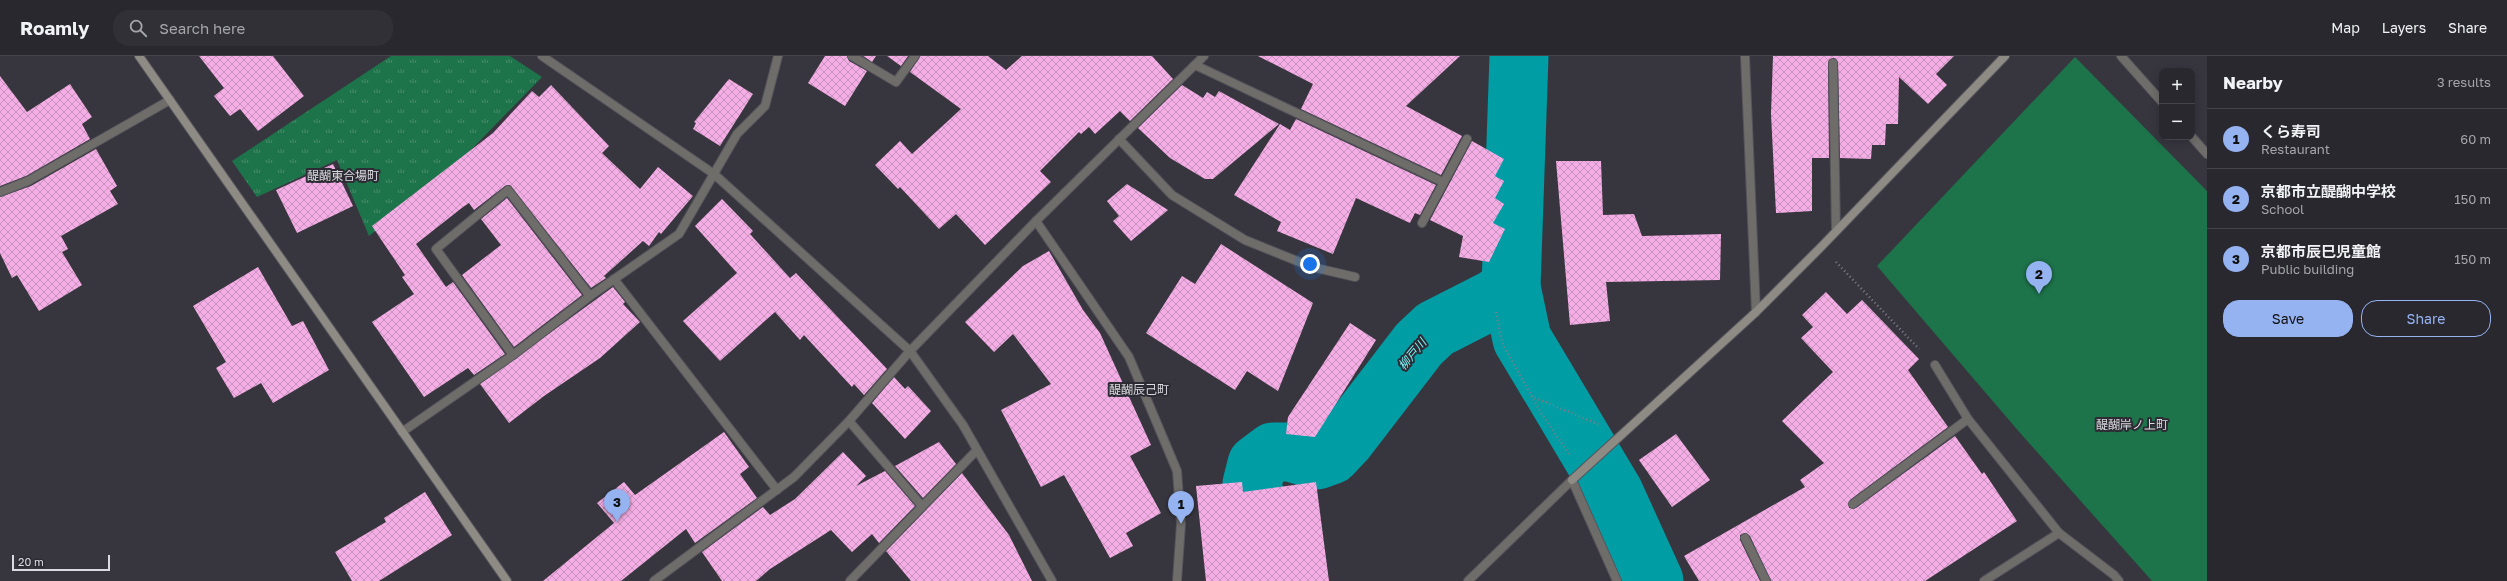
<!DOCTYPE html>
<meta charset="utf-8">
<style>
body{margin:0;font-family:"Golos Text","Noto Sans JP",sans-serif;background:#313037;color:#f1f3f6}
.controls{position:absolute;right:12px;top:12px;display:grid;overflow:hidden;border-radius:8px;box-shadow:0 2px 10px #0003}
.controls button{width:36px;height:36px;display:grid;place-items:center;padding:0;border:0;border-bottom:1px solid #45444b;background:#29282f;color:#f1f3f6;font:20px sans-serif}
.scale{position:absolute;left:12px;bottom:10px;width:98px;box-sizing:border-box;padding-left:4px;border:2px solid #dbdae0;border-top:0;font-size:11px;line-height:14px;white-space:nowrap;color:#dbdae0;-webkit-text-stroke:3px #2d2c34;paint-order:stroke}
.you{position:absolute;left:1310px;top:208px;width:14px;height:14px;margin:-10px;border:3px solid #fff;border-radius:50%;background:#1a73e8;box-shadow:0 0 0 6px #1a73e833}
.badge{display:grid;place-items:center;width:26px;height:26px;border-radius:50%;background:#95b2f1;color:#111;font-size:13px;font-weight:700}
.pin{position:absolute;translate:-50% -33px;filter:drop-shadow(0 1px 2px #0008)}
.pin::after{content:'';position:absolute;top:21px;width:14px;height:12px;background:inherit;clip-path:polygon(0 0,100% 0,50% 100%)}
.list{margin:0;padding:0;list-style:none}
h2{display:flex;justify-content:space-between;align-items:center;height:52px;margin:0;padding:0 16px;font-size:17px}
h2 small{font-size:13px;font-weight:400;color:#a5a6aa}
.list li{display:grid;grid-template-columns:26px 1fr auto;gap:12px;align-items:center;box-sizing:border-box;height:60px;padding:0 16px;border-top:1px solid #45444b}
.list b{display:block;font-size:15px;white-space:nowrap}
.list p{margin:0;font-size:13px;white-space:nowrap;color:#a5a6aa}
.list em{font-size:13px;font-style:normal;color:#a5a6aa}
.actions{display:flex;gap:8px;padding:12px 16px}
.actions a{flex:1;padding:9px 0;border:1px solid #95b2f1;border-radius:16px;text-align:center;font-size:14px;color:#95b2f1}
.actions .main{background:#95b2f1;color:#111}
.icon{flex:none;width:22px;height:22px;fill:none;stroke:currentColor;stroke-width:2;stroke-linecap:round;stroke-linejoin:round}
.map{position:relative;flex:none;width:2207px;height:525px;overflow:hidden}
header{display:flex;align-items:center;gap:24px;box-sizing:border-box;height:56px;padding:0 20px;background:#29282f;border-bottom:1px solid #45444b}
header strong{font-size:19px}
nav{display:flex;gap:22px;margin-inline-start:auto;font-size:14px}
.search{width:280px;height:36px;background:#313037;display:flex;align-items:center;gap:10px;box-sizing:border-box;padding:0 14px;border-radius:16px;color:#a5a6aa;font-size:15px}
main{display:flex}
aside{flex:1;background:#29282f}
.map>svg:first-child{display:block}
.grass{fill:url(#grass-tufts)}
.garden{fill:#1d734a}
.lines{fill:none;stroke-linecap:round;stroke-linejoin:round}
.river{stroke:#009da5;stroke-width:59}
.building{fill:url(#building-cross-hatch)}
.lane-casing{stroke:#55545c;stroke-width:10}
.street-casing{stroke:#55545c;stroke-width:10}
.secondary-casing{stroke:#55545c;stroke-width:10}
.path{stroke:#807f86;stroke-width:2.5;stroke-dasharray:1 3;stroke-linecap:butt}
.lane{stroke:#6f6d69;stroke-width:8}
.street{stroke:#6f6d69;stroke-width:8}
.secondary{stroke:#8e8a84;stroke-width:8}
.labels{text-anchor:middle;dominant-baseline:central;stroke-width:4;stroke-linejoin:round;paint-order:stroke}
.neighbourhood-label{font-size:12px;fill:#dbdae0;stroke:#2d2c34}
.water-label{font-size:12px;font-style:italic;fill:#7bf6fd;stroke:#2d2c34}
</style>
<header>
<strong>Roamly</strong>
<div class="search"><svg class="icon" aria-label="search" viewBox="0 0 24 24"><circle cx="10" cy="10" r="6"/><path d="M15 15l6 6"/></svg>Search here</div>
<nav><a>Map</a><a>Layers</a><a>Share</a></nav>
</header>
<main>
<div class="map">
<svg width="2207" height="525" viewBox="0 0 2207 525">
<defs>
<pattern id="grass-tufts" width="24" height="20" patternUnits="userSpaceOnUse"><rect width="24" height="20" fill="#1d734a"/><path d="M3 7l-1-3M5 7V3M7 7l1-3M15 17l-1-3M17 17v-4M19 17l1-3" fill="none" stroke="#488d6c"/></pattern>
<pattern id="building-cross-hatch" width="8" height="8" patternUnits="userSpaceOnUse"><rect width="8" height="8" fill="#f5aee5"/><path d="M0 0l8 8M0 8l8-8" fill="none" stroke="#c893bc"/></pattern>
</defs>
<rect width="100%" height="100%" fill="#37363f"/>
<path class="grass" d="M391,0H510L542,21L465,100L369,180L337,104L257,141L232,105Z"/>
<path class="garden" d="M2075,1L2207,135V525H2152L2021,378L1877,210Z"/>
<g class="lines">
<g class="river">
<path d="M1511,231L1522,283L1614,437L1654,525"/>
<path d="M1266,525L1263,477L1252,428L1257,408L1273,396H1290L1317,404L1331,399L1346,383L1419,288L1435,273L1494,243L1511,231L1519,0"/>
</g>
</g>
<g class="building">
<path d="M199,0H273L304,40L258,75L240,53L230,60L214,40L224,32Z"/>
<path d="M825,0H847L849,5L867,15L845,50L808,27Z"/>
<path d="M863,0H876L872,6Z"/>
<path d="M887,0H908L901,10Z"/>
<path d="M920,0H988L1006,14L1022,0H1152L1173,23L1130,65L1120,55L1095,78L1089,71L1081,78L1079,76L1040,115L1051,126L985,189L956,158L939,173L900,131L898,133L875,109L900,85L912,98L961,53L910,16Z"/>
<path d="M1258,0H1460L1406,50L1462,80L1441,119L1301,53L1313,28Z"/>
<path d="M1773,0H1954L1936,18L1947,29L1928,48L1899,21L1898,68H1886L1885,89H1872L1871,103L1840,102L1838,7L1835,2L1830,3L1828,7L1829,102H1812V155L1776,157L1771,58Z"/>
<path d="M0,20L27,56L70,28L92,61L82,68L90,83L26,120L0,130Z"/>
<path d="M729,23L753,38L720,90L693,73L696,67L694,66Z"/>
<path d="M551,29L609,90L602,97L640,133L658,111L693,140L661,178L659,176L649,190L643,185L604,220L606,222L591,232L510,129L505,130L474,154L469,147L463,151L416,188L446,231L453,226L505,298L474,319L468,312L424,341L372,266L414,238L402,221L405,219L372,170L493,77L532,35L539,41Z"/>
<path d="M1182,29L1203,42L1207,36L1215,41L1219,35L1279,68L1213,123H1205L1170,102L1138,72Z"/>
<path d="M1296,63L1436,129L1420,159L1415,157L1410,167L1356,142L1333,198L1277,175L1281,166L1234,139L1280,68L1290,74Z"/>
<path d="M1472,85L1504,103L1495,120L1504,125L1495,142L1504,148L1493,167L1505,173L1489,206L1459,201L1463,180L1430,164Z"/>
<path d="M96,93L117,130L110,135L118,148L61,180L68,193L62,196L82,229L39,255L17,219L12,222L0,197V141L31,130Z"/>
<path d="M1556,105H1601L1603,159L1634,158L1642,180L1721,178L1720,224L1606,226L1610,265L1570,269Z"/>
<path d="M333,108L353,150L297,177L276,134Z"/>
<path d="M1127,128L1168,154L1131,185L1113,165L1119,160L1107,145Z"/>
<path d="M507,142L582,239L514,291L462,219L501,189L481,163Z"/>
<path d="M722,143L753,175L750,178L790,222L796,217L887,313L864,339L854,328L852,331L804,279L800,284L775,256L720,305L683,265L737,217L695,170Z"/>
<path d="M1221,188L1313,247L1278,335L1247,315L1235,334L1146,277L1182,220L1195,228Z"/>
<path d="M1049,195L1083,254L1100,277L1151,389L1130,400L1161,457L1126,477L1133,490L1110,502L1064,419L1041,431L1001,354L1051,328L1013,278L994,296L965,266L1023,210Z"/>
<path d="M258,211L292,270L303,265L329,314L273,347L261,327L234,342L216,312L226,306L193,250Z"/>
<path d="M613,231L625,246L623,248L640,266L600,302L544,340L509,367L480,328Z"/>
<path d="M1826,236L1847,258L1862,244L1919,303L1908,314L1948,371L1850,444L1849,452H1856L1955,380L1982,418L1984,416L2017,465L1925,525H1771L1750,480L1745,477L1740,479V484L1760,525H1699L1684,500L1805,431L1800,424L1824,407L1782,365L1833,316L1801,282L1813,271L1802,259Z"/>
<path d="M1350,267L1376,284L1315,381L1286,378L1288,361Z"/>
<path d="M894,321L905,333L908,330L931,355L905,383L872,347Z"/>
<path d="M724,376L749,411L740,418L757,442L695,487L686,473L621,525H543L614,467L597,447L624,426L635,439Z"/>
<path d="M1676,378L1710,424L1672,451L1639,404Z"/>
<path d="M939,386L956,408L923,442L895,410Z"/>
<path d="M843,396L866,420L856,430L885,415L915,450L879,487L872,478L852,496L831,474L770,513L756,525H722L702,496L763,451L770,459L795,443Z"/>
<path d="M962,417L1009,479L1032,525H911L886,495Z"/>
<path d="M1242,426L1243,436L1316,426L1329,525H1206L1196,430Z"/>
<path d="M425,436L452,479L379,525H352L335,496L386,466L384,462Z"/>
</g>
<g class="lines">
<defs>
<g id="lane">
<path d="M2121,0L2162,46"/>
<path d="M2192,81L2207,98"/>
<path d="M1119,83L1172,139L1245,184L1312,211L1355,221"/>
</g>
<g id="street">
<path d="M542,0L714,118L910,295L963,369L1052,525"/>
<path d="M852,0L896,26L915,0"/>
<path d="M1745,0L1756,256"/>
<path d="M1833,7L1836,175"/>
<path d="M1195,9L1443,126"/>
<path d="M0,136L28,125L170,44"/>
<path d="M1036,165L1129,301L1177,415L1181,468L1177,525"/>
<path d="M1422,167L1467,83"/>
<path d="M614,223L777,434"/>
<path d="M513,299L436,193L508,134L590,240"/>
<path d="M1935,309L1968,363L2059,477L2114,519L2119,525"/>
<path d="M849,365L922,450"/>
<path d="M402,376L513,299L590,240L679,178L737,78L765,50L778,0"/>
<path d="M1853,448L1968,363"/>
<path d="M1745,482L1766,525"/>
<path d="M654,525L794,421L849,365L910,295L1036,165L1204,0"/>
<path d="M850,525L976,395"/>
<path d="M1468,525L1572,424L1617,525"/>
<path d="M1984,525L2059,477"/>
</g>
<g id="secondary">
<path d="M139,0L507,525"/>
<path d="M1572,424L1756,256L1822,190L2005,0"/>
</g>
</defs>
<use href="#lane" class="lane-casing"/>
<use href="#street" class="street-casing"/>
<use href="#secondary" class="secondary-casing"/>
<g class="path">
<path d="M1836,206L1919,293"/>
<path d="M1496,256L1503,289L1541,357L1569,398"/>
<path d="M1531,340L1600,369"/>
</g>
<use href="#lane" class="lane"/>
<use href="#street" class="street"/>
<use href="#secondary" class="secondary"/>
</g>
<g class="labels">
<g class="neighbourhood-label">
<text x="343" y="119">醍醐東合場町</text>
<text x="1139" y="333">醍醐辰己町</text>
<text x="2132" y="368">醍醐岸ノ上町</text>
</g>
<g class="water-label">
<text transform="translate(1412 298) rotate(-50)">柳戸川</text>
</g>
</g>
</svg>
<div class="controls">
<button>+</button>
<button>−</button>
</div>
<div class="scale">20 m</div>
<div class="you"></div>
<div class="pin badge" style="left:1181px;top:468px">1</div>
<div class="pin badge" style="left:2039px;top:238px">2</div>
<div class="pin badge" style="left:617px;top:466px">3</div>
</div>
<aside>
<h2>Nearby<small>3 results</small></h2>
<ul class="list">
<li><span class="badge">1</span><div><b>くら寿司</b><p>Restaurant</p></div><em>60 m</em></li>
<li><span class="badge">2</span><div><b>京都市立醍醐中学校</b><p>School</p></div><em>150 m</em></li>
<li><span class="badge">3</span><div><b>京都市辰巳児童館</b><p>Public building</p></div><em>150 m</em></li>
</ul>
<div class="actions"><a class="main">Save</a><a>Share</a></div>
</aside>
</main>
